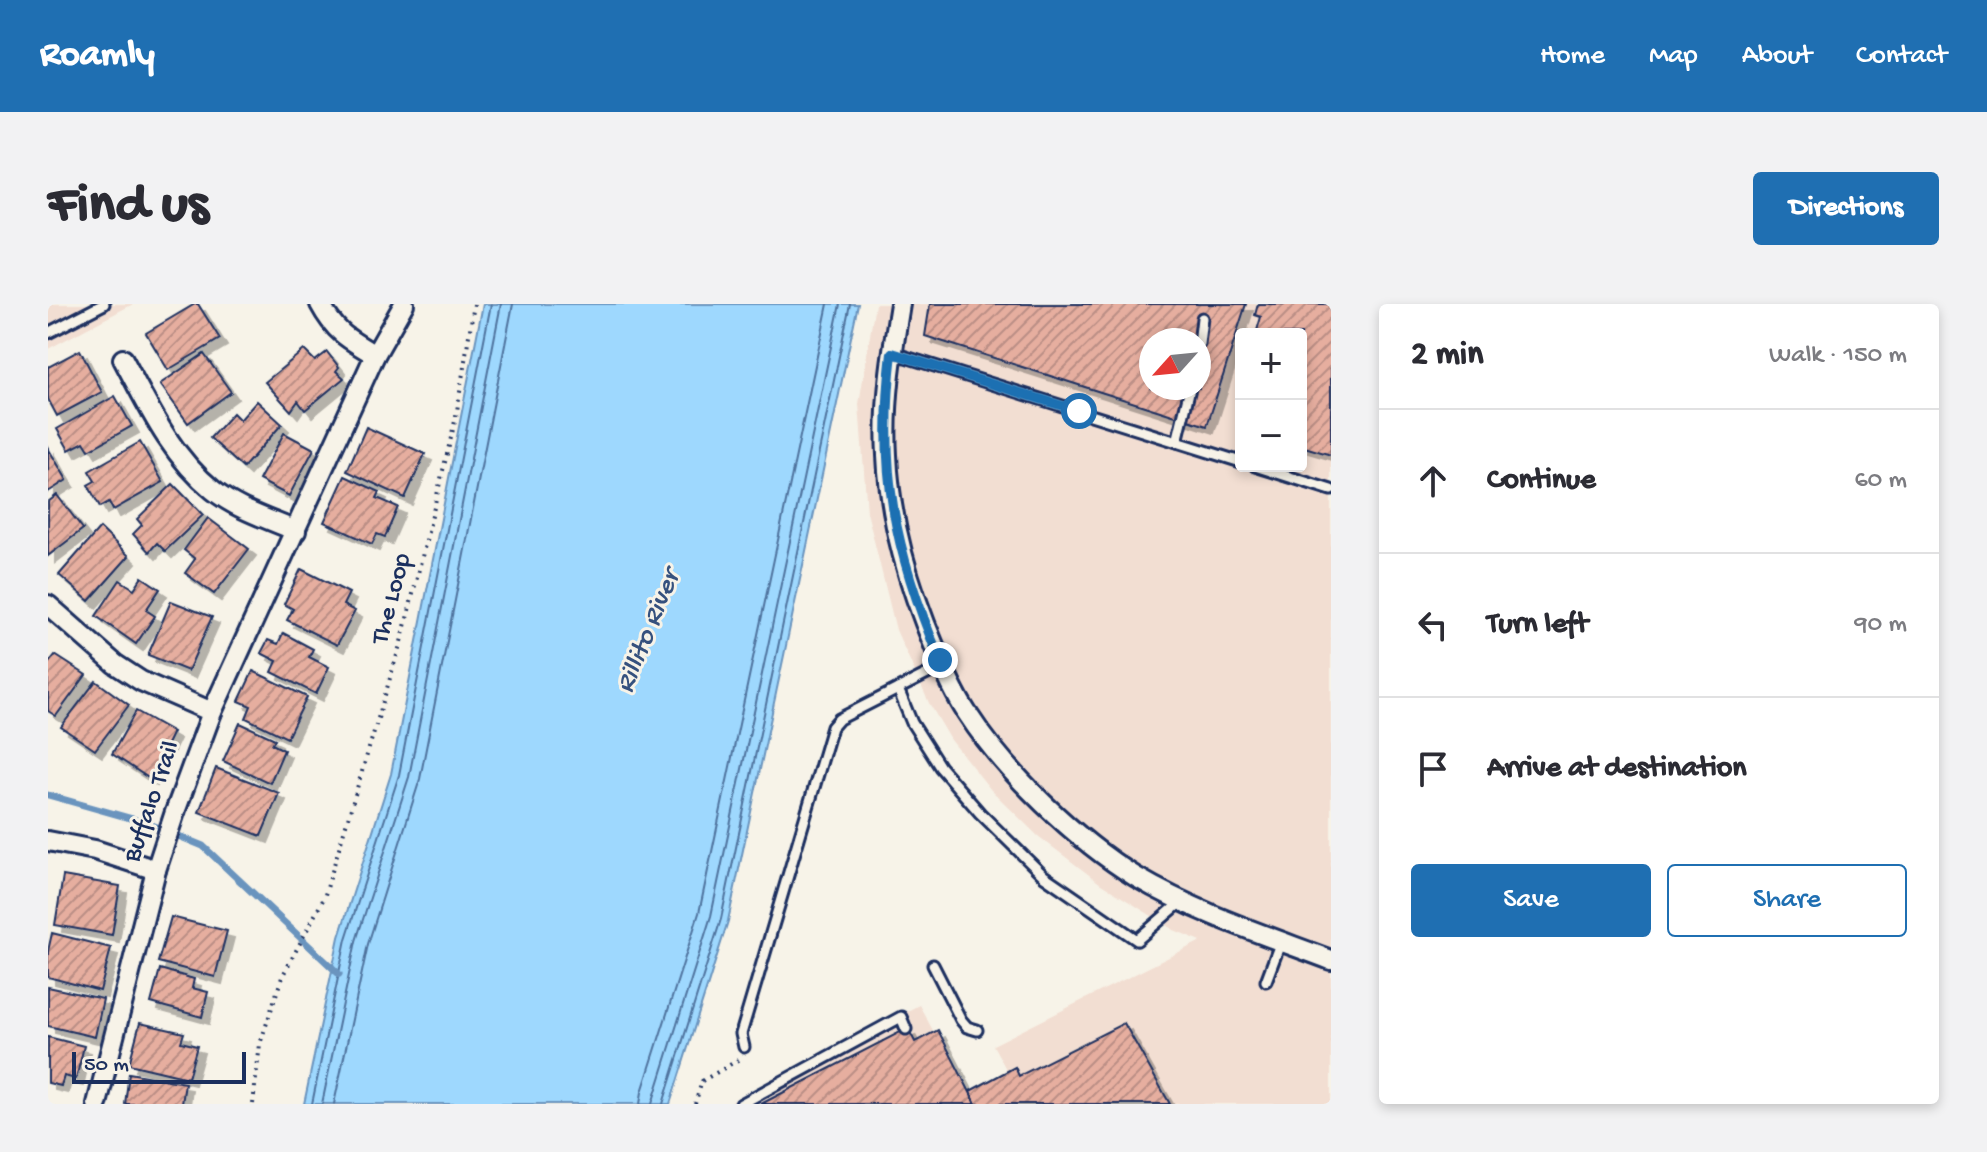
<!DOCTYPE html>
<meta charset="utf-8">
<style>
body{margin:0;font-family:"Gochi Hand",sans-serif;background:#f2f2f3;color:#2b2b33}
.controls{position:absolute;right:24px;top:24px;display:grid;overflow:hidden;border-radius:8px;box-shadow:0 4px 12px #0003}
.controls button{width:72px;height:72px;display:grid;place-items:center;padding:0;border:0;border-bottom:2px solid #e1e1e2;background:#fff;color:#2b2b33;font:40px sans-serif}
.compass{position:absolute;left:1091px;top:24px;width:72px;height:72px;border-radius:50%;background:#fff;box-shadow:0 4px 12px #0003;rotate:243deg}
.scale{position:absolute;left:24px;bottom:20px;width:174px;box-sizing:border-box;padding-left:8px;border:4px solid #1b2f5e;border-top:0;font-size:22px;line-height:28px;white-space:nowrap;color:#1b2f5e;-webkit-text-stroke:6px #f7f3e8;paint-order:stroke}
.stop{position:absolute;width:24px;height:24px;margin:-18px;border:6px solid #1f6fb2;border-radius:50%;background:#fff}
.stop.end{background:#1f6fb2;border-color:#fff;box-shadow:0 2px 8px #0008}
.list{margin:0;padding:0;list-style:none}
h2{display:flex;justify-content:space-between;align-items:center;height:104px;margin:0;padding:0 32px;font-size:34px}
h2 small{font-size:26px;font-weight:400;color:#7c7c81}
.list li{display:grid;grid-template-columns:52px 1fr auto;gap:24px;align-items:center;box-sizing:border-box;height:144px;padding:0 32px;border-top:2px solid #e1e1e2}
.list b{display:block;font-size:30px;white-space:nowrap}
.list em{font-size:26px;font-style:normal;color:#7c7c81}
.actions{display:flex;gap:16px;padding:24px 32px}
.actions a{flex:1;padding:18px 0;border:2px solid #1f6fb2;border-radius:8px;text-align:center;font-size:28px;color:#1f6fb2}
.actions .main{background:#1f6fb2;color:#fff}
.icon{flex:none;width:44px;height:44px;fill:none;stroke:currentColor;stroke-width:2;stroke-linecap:round;stroke-linejoin:round}
.map{position:relative;flex:none;width:1283px;height:800px;overflow:hidden;border-radius:8px}
header{display:flex;align-items:center;gap:48px;box-sizing:border-box;height:112px;padding:0 40px;background:#1f6fb2;color:#fff}
header strong{font-size:38px}
nav{display:flex;gap:44px;margin-inline-start:auto;font-size:28px}
.intro{display:flex;align-items:center;justify-content:space-between;box-sizing:border-box;height:192px;padding:0 48px}
h1{margin:0;font-size:56px}
.button{padding:20px 36px;border-radius:8px;background:#1f6fb2;color:#fff;font-size:28px;font-weight:700}
main{display:flex;gap:48px;padding:0 48px}
aside{flex:1;background:#fff;border-radius:8px;box-shadow:0 4px 12px #0003}
.map>svg:first-child{display:block}
.built{fill:#f2ded2;fill-rule:evenodd}
.water{fill:#9ed8fe;stroke:#6a94be;stroke-width:2}
.lines{fill:none;stroke-linecap:round;stroke-linejoin:round}
.shore{stroke:#4f739e;stroke-width:2}
.stream{stroke:#6a94be;stroke-width:7}
.building{fill:url(#building-hatch);stroke:#1b2f5e;stroke-width:2;fill-rule:evenodd;filter:url(#shadow)}
.lane-casing{stroke:#1b2f5e;stroke-width:15}
.street-casing{stroke:#1b2f5e;stroke-width:24}
.path{stroke:#1b2f5e;stroke-width:4;stroke-dasharray:2 6;stroke-linecap:butt}
.lane{stroke:#f7f3e8;stroke-width:9}
.street{stroke:#f7f3e8;stroke-width:18}
.route{stroke:#1f6fb2;stroke-width:10}
.labels{text-anchor:middle;dominant-baseline:central;stroke-width:6;stroke-linejoin:round;paint-order:stroke}
.street-label{font-size:26px;fill:#1b2f5e;stroke:#f7f3e8}
.water-label{font-size:28px;font-style:italic;fill:#35517e;stroke:#f7f3e8}
</style>
<header>
<strong>Roamly</strong>
<nav><a>Home</a><a>Map</a><a>About</a><a>Contact</a></nav>
</header>
<div class="intro"><h1>Find us</h1><a class="button">Directions</a></div>
<main>
<div class="map">
<svg width="1283" height="800" viewBox="0 0 1283 800">
<defs>
<pattern id="building-hatch" width="6" height="6" patternUnits="userSpaceOnUse" patternTransform="scale(2)"><rect width="6" height="6" fill="#e6ae9f"/><path d="M-1 1l2-2M0 6l6-6M5 7l2-2" fill="none" stroke="#ba8e85"/></pattern>
<filter id="shadow"><feDropShadow dx="7" dy="7" stdDeviation="0" flood-color="#0004"/></filter>
</defs>
<rect width="100%" height="100%" fill="#f7f3e8"/>
<filter id="ink" filterUnits="userSpaceOnUse"><feTurbulence type="fractalNoise" baseFrequency=".0125" numOctaves="2"/><feDisplacementMap in="SourceGraphic" scale="16" xChannelSelector="R" yChannelSelector="G"/><feConvolveMatrix kernelMatrix="1 2 1 2 8 2 1 2 1" color-interpolation-filters="sRGB"/></filter>
<g filter="url(#ink)">
<g class="built">
<path d="M0,0H85L0,45Z"/>
<path d="M827,0H1283V800H680L871,701L919,788L959,767L945,741L1153,637L1126,626L1053,580L990,532L943,486L903,436L881,399L848,326L819,208L811,100ZM1193,30H1253V162H1193ZM1103,36H1151V84H1103Z"/>
</g>
<path class="water" d="M435,0H810L680,617L622,800H256L291,633L343,470Z"/>
<g class="lines">
<g class="shore">
<path d="M264,800L298,635L351,471L443,0"/>
<path d="M274,800L308,637L361,473L453,0"/>
<path d="M286,800L320,640L372,475L465,0"/>
<path d="M592,800L594,788L651,609L780,0"/>
<path d="M604,800L663,612L792,0"/>
<path d="M615,800L673,615L802,0"/>
</g>
<path class="stream" d="M0,491L99,519L155,542L291,670"/>
</g>
<g class="building">
<path d="M147,0H150L172,35L120,66L98,29Z"/>
<path d="M882,0H1198L1159,122L877,32ZM1103,36H1151V84H1103Z"/>
<path d="M1210,0H1283V151L1253,142V30H1208L1213,13L1207,11Z"/>
<path d="M32,46L54,88L9,112L0,95V63Z"/>
<path d="M256,46L267,57L279,48L291,63L288,67L296,74L257,106L250,97L243,107L217,78Z"/>
<path d="M156,50L183,88L140,119L112,80Z"/>
<path d="M67,92L84,122L41,146L36,138L21,146L9,125Z"/>
<path d="M209,97L234,120L195,164L162,134L185,109L192,116Z"/>
<path d="M318,123L377,150L357,194L299,167Z"/>
<path d="M236,129L266,145L241,192L211,176Z"/>
<path d="M92,138L115,178L65,206L61,198L52,203L40,181L47,177L41,167Z"/>
<path d="M0,144L19,176L0,188Z"/>
<path d="M297,172L332,188L329,194L350,203L337,233L329,230L324,240L276,218Z"/>
<path d="M125,180L155,211L117,247L109,239L101,248L85,230L94,221L89,215Z"/>
<path d="M9,191L35,225L0,252V198Z"/>
<path d="M160,214L201,245L166,290L137,269L147,255L136,246Z"/>
<path d="M52,224L81,252L41,297L11,271Z"/>
<path d="M253,265L301,289L295,301L307,307L289,341L239,316L245,305L236,300Z"/>
<path d="M94,273L112,285L98,306L107,312L88,340L48,312L72,276L86,285Z"/>
<path d="M123,297L164,313L140,367L100,351Z"/>
<path d="M235,329L265,345L261,353L281,363L268,390L224,368L229,357L213,349L220,336L230,340Z"/>
<path d="M7,351L38,371L8,412L0,407V360Z"/>
<path d="M205,367L259,393L239,434L198,414L203,402L191,397Z"/>
<path d="M48,377L81,401L47,446L13,423Z"/>
<path d="M88,407L125,428L102,475L64,450Z"/>
<path d="M192,419L227,435L224,440L236,446L222,479L175,457Z"/>
<path d="M168,464L231,489L213,532L151,508Z"/>
<path d="M15,572L72,582L64,631L7,621Z"/>
<path d="M123,613L179,627L167,673L110,658Z"/>
<path d="M4,629L63,644L52,687L0,673V647Z"/>
<path d="M112,665L146,675L144,684L160,688L154,713L103,699Z"/>
<path d="M0,683L55,695L47,733L0,722Z"/>
<path d="M92,719L136,729L133,738L149,742L140,774L81,760Z"/>
<path d="M1076,719L1122,800H928L922,787L967,763L971,772Z"/>
<path d="M860,724L867,738L890,726L928,800H713Z"/>
<path d="M0,733L36,742L28,775L16,772L13,782L0,779Z"/>
<path d="M81,769L137,779L134,800H77Z"/>
</g>
<g class="lines">
<defs>
<g id="lane">
<path d="M0,29L56,0"/>
<path d="M1151,40L1154,14"/>
<path d="M845,49L1193,158"/>
<path d="M1129,138L1142,84"/>
<path d="M1207,162L1283,186"/>
<path d="M850,385L864,419L892,463L932,509L996,572L1089,636L1134,597"/>
<path d="M885,661L913,716L919,723L929,726"/>
<path d="M1218,677L1233,637"/>
<path d="M696,743L693,730L784,423L791,415L895,362"/>
<path d="M693,800L853,713L858,725"/>
</g>
<g id="street">
<path d="M272,0C287,28 300,35 327,51"/>
<path d="M852,0C844,50 836,100 839,151C842,219 861,282 887,344C896,366 906,389 919,409C958,469 1028,536 1088,573C1149,609 1217,631 1283,656"/>
<path d="M75,55C100,102 123,152 165,186C188,205 220,215 248,227"/>
<path d="M0,301L67,360L93,377L164,408"/>
<path d="M0,537L47,546L108,566"/>
<path d="M49,800L108,566L127,508L164,408L327,51L356,0"/>
</g>
</defs>
<use href="#lane" class="lane-casing"/>
<use href="#street" class="street-casing"/>
<g class="path">
<path d="M205,800L212,740L234,673L276,594L355,331L408,113L426,0"/>
<path d="M647,800L654,777L690,756"/>
</g>
<use href="#lane" class="lane"/>
<use href="#street" class="street"/>
</g>
</g>
<g class="lines" filter="url(#ink)">
<path class="route" d="M892,356C846,246 830,168 844,49L1031,107"/>
</g>
<g class="labels">
<g class="street-label">
<text transform="translate(345 295) rotate(-75)">The Loop</text>
<text transform="translate(105 498) rotate(-71)">Buffalo Trail</text>
</g>
<g class="water-label">
<text transform="translate(601 328) rotate(-68)">Rillito River</text>
</g>
</g>
</svg>
<div class="controls">
<button>+</button>
<button>−</button>
</div>
<svg class="compass" viewBox="-18 -18 36 36"><path d="M0-13l5 13h-10z" fill="#e53935"/><path d="M0 13l5-13h-10z" fill="#7c7c81"/></svg>
<div class="scale">50 m</div>
<div class="stop" style="left:1031px;top:107px"></div>
<div class="stop end" style="left:892px;top:356px"></div>
</div>
<aside>
<h2>2 min<small>Walk · 150 m</small></h2>
<ul class="list">
<li><svg class="icon" aria-label="ahead" viewBox="0 0 24 24"><path d="M12 20V5M6 11l6-6 6 6"/></svg><div><b>Continue</b></div><em>60 m</em></li>
<li><svg class="icon" aria-label="left" viewBox="0 0 24 24"><path d="M17 20v-9H6M10 6l-5 5 5 5"/></svg><div><b>Turn left</b></div><em>90 m</em></li>
<li><svg class="icon" aria-label="arrive" viewBox="0 0 24 24"><path d="M6 21V4h12l-3 4 3 4H6"/></svg><div><b>Arrive at destination</b></div></li>
</ul>
<div class="actions"><a class="main">Save</a><a>Share</a></div>
</aside>
</main>
